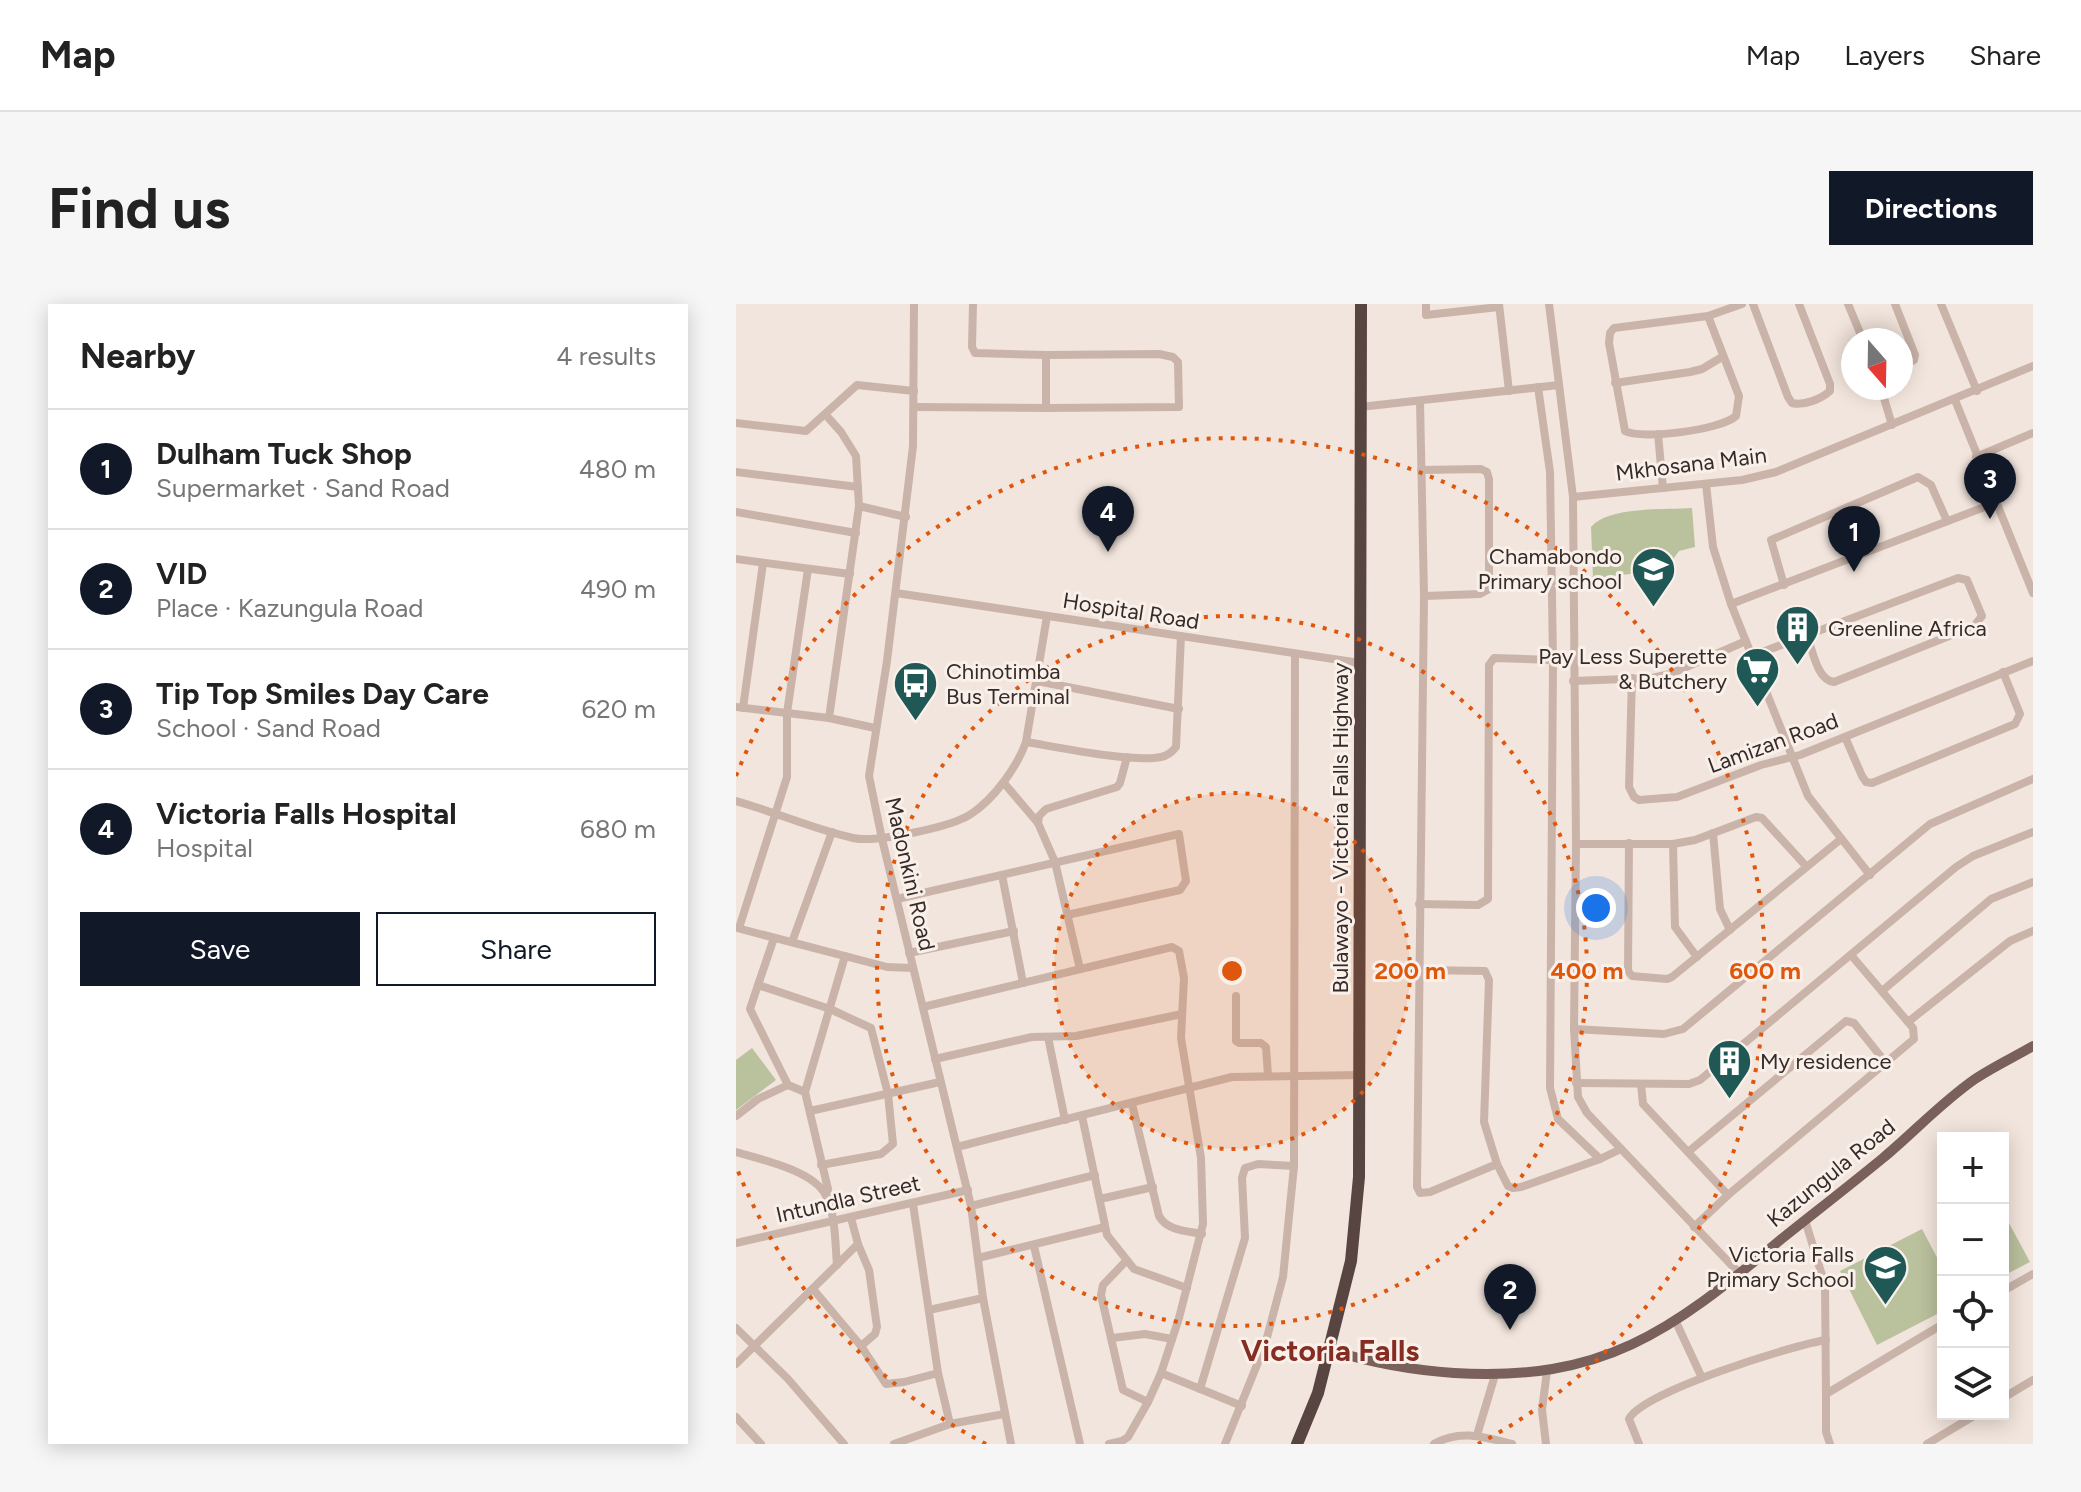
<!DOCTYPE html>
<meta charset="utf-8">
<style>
body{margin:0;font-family:Figtree,sans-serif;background:#f6f6f6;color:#222}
.controls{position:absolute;right:24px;bottom:24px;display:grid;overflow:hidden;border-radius:0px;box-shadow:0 4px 20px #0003}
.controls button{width:72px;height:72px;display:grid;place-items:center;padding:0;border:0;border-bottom:2px solid #e0e0e0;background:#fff;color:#222;font:40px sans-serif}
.compass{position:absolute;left:1105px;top:24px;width:72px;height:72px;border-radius:50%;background:#fff;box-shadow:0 4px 20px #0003;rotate:160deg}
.you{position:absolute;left:860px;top:604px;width:28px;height:28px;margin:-20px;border:6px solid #fff;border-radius:50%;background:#1a73e8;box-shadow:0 0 0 12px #1a73e833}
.badge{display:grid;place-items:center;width:52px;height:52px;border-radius:50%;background:#111827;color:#fff;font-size:26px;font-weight:700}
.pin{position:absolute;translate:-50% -66px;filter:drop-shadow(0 2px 4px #0008)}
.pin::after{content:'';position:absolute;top:42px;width:28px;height:24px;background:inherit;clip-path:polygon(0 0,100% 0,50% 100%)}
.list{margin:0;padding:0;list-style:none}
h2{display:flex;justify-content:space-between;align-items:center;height:104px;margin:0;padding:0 32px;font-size:34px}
h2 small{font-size:26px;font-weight:400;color:#767676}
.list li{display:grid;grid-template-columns:52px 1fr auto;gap:24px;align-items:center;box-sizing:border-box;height:120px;padding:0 32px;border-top:2px solid #e0e0e0}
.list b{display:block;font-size:30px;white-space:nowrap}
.list p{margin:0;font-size:26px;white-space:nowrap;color:#767676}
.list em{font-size:26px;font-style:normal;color:#767676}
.actions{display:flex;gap:16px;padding:24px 32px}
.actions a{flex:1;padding:18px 0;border:2px solid #111827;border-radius:0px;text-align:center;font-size:28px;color:#111827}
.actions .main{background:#111827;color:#fff}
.icon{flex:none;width:44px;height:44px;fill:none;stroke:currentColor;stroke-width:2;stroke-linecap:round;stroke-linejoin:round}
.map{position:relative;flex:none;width:1297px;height:1140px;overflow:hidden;border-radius:0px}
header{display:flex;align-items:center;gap:48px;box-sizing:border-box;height:112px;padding:0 40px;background:#fff;border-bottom:2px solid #e0e0e0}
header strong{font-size:38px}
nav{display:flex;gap:44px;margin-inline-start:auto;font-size:28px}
.intro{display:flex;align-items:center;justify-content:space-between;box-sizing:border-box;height:192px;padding:0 48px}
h1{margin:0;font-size:56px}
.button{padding:20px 36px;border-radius:0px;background:#111827;color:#fff;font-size:28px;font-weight:700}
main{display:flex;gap:48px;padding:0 48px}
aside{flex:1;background:#fff;border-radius:0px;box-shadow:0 4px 20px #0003}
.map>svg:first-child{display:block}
.green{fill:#bac19d}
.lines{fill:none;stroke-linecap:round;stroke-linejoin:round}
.minor{stroke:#cab4a9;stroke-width:8}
.major{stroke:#79605a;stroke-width:10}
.highway{stroke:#584440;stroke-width:12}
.ring{fill:none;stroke:#df570d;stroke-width:4;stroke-dasharray:4 8}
.labels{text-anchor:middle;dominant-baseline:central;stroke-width:6;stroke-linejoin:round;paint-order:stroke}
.street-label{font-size:22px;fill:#372b29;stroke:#f9f0ea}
.poi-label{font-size:22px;fill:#372b29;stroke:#f9f0ea;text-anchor:end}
.district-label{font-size:30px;font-weight:bold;fill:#852d23;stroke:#f9f0ea}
.centre{fill:#df570d;stroke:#f9f0ea;stroke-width:4}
.ring-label{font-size:24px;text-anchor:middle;font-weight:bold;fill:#df570d;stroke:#f9f0ea;stroke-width:6;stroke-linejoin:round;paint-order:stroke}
</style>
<header>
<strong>Map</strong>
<nav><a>Map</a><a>Layers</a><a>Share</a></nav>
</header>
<div class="intro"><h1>Find us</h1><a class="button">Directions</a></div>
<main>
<aside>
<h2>Nearby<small>4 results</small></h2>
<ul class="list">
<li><span class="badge">1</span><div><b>Dulham Tuck Shop</b><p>Supermarket · Sand Road</p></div><em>480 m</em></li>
<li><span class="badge">2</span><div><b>VID</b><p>Place · Kazungula Road</p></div><em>490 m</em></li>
<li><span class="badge">3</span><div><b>Tip Top Smiles Day Care</b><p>School · Sand Road</p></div><em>620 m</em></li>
<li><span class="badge">4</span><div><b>Victoria Falls Hospital</b><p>Hospital</p></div><em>680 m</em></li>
</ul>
<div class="actions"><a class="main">Save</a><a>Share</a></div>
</aside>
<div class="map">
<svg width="1297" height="1140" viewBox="0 0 1297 1140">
<rect width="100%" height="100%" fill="#f2e5dd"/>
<g class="green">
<path d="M956,204L959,243L943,247L930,265L857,275L855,223C873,202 928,206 956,204Z"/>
<path d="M16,744L40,776L0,806V756Z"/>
<path d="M1267,908L1294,958L1267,972Z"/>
<path d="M1186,925L1207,965V1007L1141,1041L1104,967Z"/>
</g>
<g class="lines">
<g class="minor">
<path d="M178,0L177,142L151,357L133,472L146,535L235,902L247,994L275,1140"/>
<path d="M690,0V11L763,3"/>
<path d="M763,0L773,87"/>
<path d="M813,0L837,193L840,540L838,725L842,793L851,809L1004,970"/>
<path d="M1017,0L1052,93L1056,99C1068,102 1085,95 1094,87V80L1063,0"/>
<path d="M1112,0L1127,36"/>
<path d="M1159,0L1179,51L1178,56L1165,62"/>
<path d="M1205,0L1241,87"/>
<path d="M972,12L1003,92L1000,112C985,126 906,136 889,127L873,39L874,29L878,24L972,12L1006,0"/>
<path d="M310,51L423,50L437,53L442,58L443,103L310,104"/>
<path d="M879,79L954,68L966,65L986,53"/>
<path d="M802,83L814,168L817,356L814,784L822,815L864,855"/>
<path d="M1145,84L1156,121"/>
<path d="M1219,96L1297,289"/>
<path d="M684,97L688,292L681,883L684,889L694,888L761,860"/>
<path d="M178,103L310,104V51L239,49L236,43L237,0"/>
<path d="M624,103L823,81"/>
<path d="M89,110L105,128L120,152L123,202L93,414"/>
<path d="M0,119L70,127L121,81L178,87"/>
<path d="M922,130L927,184"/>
<path d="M1240,153L1297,129"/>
<path d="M685,166L745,165L751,168L753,175V285L744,290L688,292"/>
<path d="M0,168L122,183"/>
<path d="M970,180L977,243L995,300L1072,492L1134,571"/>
<path d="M837,193L1006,176L1040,168L1297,62"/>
<path d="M123,202L170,213"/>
<path d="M0,208L120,229"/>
<path d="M0,255L114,270"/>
<path d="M1048,281L1035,236L1182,173L1195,181L1211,217"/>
<path d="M160,289L624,359"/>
<path d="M995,300L1259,199"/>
<path d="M1016,352L1222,274L1231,276L1246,312L1238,322L1098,378C1081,376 1077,347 1071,332"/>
<path d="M896,374L893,483L898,493L903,496L941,493L1025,461L1064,451L1297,357"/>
<path d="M301,377L443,405"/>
<path d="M837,377L916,374L934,370L1010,337"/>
<path d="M0,403L93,414L139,424"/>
<path d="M7,404L27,259"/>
<path d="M1109,433L1126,472L1130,478L1136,479L1279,420L1284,410L1267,368"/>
<path d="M290,438C321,443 397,459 425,453C431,452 436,448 440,443L445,332"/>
<path d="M268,479L302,519L319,558L344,665"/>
<path d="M0,497C39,508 77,525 117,534C139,539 216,523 235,510C258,495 281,463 290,438L311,312"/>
<path d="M302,519L303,512L310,505L381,483L384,479L391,453"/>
<path d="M977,529L984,605L994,626"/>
<path d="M893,539L892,667L896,672L931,675L936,673L1105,535"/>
<path d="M840,540H937L959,536L1020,513L1026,514L1070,562"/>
<path d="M937,540L939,623L961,653"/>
<path d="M266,571L287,679"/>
<path d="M161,595L443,530L450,577L444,586L331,611"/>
<path d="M683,600L742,601L752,595L753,361L758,354L817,356"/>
<path d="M1,624L151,663L177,664"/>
<path d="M3,624L51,473V409L72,265"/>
<path d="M56,638L96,528"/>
<path d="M173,649L278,627"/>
<path d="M684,666L749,667L753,676L748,818L761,860L772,882L777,884L785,883L864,855L885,845"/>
<path d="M22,681L38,634"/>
<path d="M1146,687L1255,595L1297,578"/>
<path d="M500,692V737L503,739H525L530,743L532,771"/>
<path d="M187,703L436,643L443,647L448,674L445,734L465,854L467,920L443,1014L425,1069L412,1098L392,1133L386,1137L373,1140"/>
<path d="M1172,718L1274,637L1297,627"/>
<path d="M838,725L928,730L947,725L1194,520L1297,475"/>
<path d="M312,733L329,816"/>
<path d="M199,755L296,733L340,732L446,710"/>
<path d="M840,779L953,780L964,776L1220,563L1237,552L1297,528"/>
<path d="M905,780L907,800L992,891"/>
<path d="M52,781L14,705L22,681L94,705L135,724L152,790L157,840L145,850L85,861"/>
<path d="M396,800L423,912C431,927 451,927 466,930"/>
<path d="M74,807L204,778"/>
<path d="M0,812L22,795L52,781L69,788"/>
<path d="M346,812L371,931L398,965L451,984"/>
<path d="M221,843L496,773L624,771"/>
<path d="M0,848C24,855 79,867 90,892C100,912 99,939 101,961"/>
<path d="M952,848L1110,717L1118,719L1150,759"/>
<path d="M91,892L92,885L69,788L109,652"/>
<path d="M364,895L417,883"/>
<path d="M177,900L202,1069L214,1120"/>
<path d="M235,902L359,871"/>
<path d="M1069,916L1089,981L1090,1090"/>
<path d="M958,923L992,891L1178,735L1177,724L1172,718L1115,651"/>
<path d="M0,939L232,886"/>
<path d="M122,940L133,966L141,1023L139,1030L125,1042"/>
<path d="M298,942L344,1140"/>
<path d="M242,954L369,923"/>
<path d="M390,957L367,981L365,991L387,1086L412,1098"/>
<path d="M77,985L125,1042L150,1080L168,1078L202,1069"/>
<path d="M1267,987L1297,970"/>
<path d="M193,1006L247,994"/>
<path d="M940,1018L966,1074"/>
<path d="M0,1024L52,1075L108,1140"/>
<path d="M376,1034L409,1030L436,1035"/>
<path d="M0,1060L122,940L115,914"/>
<path d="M425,1069L506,1102"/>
<path d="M464,1085L509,934L506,874L509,864L522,860L558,862"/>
<path d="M1267,1094L1297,1076"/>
<path d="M0,1113L25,1140"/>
<path d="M741,1131L759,1071"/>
<path d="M158,1140L214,1120L268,1110"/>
<path d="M489,1140L529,1041L547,973L558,862L559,351"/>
<path d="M698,1140C724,1125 748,1133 776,1140"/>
<path d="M810,1140L806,1106L811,1067"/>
<path d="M903,1140L893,1115C906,1088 1057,1041 1090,1036"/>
<path d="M1094,1140L1090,1128V1090L1207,1020"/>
<path d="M1191,1140L1241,1110"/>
</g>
<path class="major" d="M594,1046C636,1059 675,1066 718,1069C867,1078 934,1028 1043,937C1078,909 1113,882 1147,854C1178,828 1206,798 1239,775C1257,763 1278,753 1297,742"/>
<path class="highway" d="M561,1140L582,1089L615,957L623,873L625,0"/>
</g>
<circle cx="496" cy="667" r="178" fill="#df570d" fill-opacity=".12"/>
<g class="ring">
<circle cx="496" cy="667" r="178"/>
<circle cx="496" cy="667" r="355"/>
<path d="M250 1140A533 533 0 0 1 0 862M0 472A533 533 0 1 1 742 1140"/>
</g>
<defs>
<symbol id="school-pin" viewBox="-11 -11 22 30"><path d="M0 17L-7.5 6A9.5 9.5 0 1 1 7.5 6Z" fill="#1f5854" stroke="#f9f0ea"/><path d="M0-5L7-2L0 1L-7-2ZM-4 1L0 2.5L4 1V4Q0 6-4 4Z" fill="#fff"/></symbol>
<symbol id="building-pin" viewBox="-11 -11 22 30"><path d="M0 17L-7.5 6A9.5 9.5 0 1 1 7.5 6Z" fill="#1f5854" stroke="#f9f0ea"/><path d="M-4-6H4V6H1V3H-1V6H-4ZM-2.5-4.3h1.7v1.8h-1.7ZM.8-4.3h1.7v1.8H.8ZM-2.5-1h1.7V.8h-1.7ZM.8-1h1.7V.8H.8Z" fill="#fff"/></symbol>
<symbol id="supermarket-pin" viewBox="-11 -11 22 30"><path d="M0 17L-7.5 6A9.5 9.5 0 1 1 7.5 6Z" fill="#1f5854" stroke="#f9f0ea"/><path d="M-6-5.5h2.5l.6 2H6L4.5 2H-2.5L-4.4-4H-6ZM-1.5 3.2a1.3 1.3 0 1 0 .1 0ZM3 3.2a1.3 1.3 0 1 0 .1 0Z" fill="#fff"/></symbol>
<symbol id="bus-pin" viewBox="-11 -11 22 30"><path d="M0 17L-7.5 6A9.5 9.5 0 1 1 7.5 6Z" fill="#1f5854" stroke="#f9f0ea"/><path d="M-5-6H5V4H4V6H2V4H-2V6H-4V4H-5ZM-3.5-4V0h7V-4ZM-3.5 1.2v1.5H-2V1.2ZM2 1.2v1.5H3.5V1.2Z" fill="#fff"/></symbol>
</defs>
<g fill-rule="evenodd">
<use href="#school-pin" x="892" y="240" width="51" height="69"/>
<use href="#building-pin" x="1036" y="298" width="51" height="69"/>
<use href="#supermarket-pin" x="996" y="340" width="51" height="69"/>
<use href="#bus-pin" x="154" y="354" width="51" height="69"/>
<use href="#building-pin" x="968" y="732" width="51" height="69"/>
<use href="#school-pin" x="1124" y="938" width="51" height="69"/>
</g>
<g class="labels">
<g class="street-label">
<text transform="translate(955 160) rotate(-7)">Mkhosana Main</text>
<text transform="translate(395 307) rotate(9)">Hospital Road</text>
<text transform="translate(1037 439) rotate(-20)">Lamizan Road</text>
<text transform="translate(604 524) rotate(-90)">Bulawayo - Victoria Falls Highway</text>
<text transform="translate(174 570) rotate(77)">Madonkini Road</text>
<text transform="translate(1095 869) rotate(-39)">Kazungula Road</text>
<text transform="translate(112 895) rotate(-13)">Intundla Street</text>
</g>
<g class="poi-label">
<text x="886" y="252">Chamabondo<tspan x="886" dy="25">Primary school</tspan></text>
<text x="1092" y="324" text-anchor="start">Greenline Africa</text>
<text x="991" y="352">Pay Less Superette<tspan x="991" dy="25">&amp; Butchery</tspan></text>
<text x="210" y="367" text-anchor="start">Chinotimba<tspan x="210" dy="25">Bus Terminal</tspan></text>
<text x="1024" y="757" text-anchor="start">My residence</text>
<text x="1118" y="950">Victoria Falls<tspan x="1118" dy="25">Primary School</tspan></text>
</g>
<g class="district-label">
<text x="594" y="1046">Victoria Falls</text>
</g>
</g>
<circle cx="496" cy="667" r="12" class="centre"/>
<g class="ring-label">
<text x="674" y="675">200 m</text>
<text x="851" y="675">400 m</text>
<text x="1029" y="675">600 m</text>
</g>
</svg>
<div class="controls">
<button>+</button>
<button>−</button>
<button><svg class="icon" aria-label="locate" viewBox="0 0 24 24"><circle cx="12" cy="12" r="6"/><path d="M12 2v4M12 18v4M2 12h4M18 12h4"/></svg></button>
<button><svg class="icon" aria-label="layers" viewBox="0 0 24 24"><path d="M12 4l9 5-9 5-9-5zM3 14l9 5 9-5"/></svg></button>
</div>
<svg class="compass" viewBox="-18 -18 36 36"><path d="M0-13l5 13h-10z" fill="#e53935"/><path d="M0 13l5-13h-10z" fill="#767676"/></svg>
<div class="you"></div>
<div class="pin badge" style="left:1118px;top:268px">1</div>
<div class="pin badge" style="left:774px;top:1026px">2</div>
<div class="pin badge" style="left:1254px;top:215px">3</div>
<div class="pin badge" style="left:372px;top:248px">4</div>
</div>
</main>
